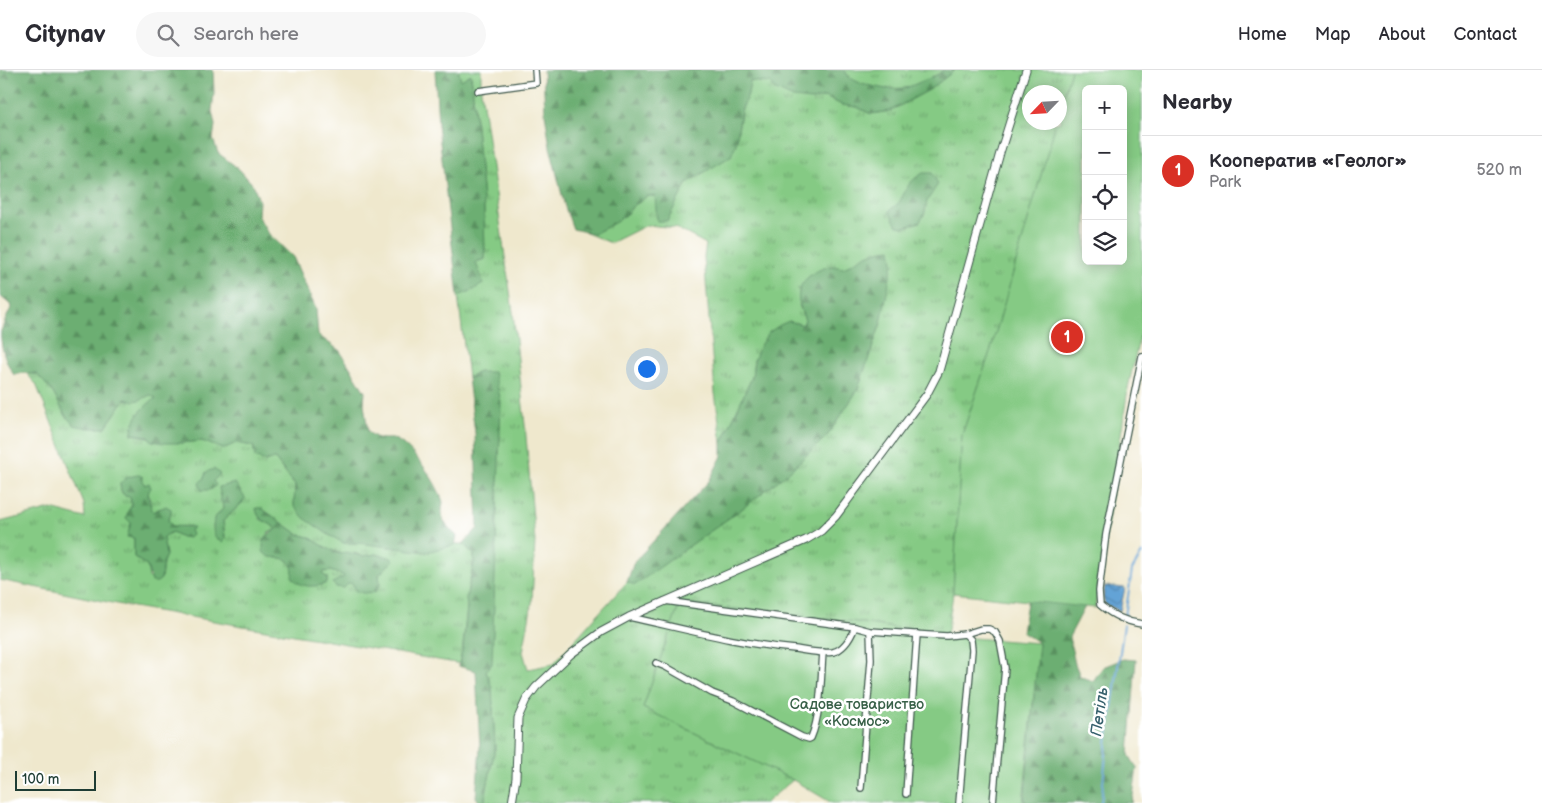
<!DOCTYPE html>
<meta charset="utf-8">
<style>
body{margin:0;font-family:"Balsamiq Sans",sans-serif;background:#f7f7f7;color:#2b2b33}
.controls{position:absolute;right:15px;top:15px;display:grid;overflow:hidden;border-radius:8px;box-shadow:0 2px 12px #0003}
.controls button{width:45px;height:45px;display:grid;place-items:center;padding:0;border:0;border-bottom:1px solid #e1e1e2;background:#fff;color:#2b2b33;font:25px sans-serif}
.compass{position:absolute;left:1022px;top:15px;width:45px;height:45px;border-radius:50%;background:#fff;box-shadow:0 2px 12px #0003;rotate:245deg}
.scale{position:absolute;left:15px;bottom:12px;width:81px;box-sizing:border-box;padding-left:5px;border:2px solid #1f3d34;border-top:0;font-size:14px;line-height:18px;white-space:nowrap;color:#1f3d34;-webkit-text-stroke:4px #fff;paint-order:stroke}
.you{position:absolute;left:646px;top:298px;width:18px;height:18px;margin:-12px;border:4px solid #fff;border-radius:50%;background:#1a73e8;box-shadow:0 0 0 8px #1a73e833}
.badge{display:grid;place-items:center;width:32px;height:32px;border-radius:50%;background:#d93025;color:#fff;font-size:16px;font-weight:700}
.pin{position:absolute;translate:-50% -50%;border:2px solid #fff;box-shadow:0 1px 5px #0006}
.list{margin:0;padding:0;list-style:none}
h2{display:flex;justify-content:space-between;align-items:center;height:65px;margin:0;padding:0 20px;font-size:21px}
h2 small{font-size:16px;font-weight:400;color:#7c7c81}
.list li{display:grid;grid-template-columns:32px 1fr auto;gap:15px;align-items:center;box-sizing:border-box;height:70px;padding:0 20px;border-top:1px solid #e1e1e2}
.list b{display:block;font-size:19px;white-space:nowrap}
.list p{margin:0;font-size:16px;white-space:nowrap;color:#7c7c81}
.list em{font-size:16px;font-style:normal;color:#7c7c81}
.icon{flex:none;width:28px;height:28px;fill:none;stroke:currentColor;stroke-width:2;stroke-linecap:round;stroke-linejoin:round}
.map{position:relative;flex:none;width:1142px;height:733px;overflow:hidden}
header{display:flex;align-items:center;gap:30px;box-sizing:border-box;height:70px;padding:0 25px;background:#fff;border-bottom:1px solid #e1e1e2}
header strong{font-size:24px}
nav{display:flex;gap:28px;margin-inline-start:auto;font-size:18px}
.search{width:350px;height:45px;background:#f7f7f7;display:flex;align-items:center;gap:12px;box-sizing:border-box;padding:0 18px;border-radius:28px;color:#7c7c81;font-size:19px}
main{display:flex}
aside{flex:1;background:#fff}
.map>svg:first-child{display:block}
.grass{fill:url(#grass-tufts);stroke:#52845c;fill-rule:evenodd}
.forest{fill:url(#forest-firs);stroke:#467653}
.garden{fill:#85ca84;stroke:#52845c;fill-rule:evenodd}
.water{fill:url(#water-waves);stroke:#427085}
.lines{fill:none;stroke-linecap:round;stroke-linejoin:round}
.stream{stroke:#64a3d6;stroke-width:2}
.minor-casing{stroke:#3e574b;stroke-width:8}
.tertiary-casing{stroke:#3e574b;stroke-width:9}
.minor{stroke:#fff;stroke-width:5.5}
.tertiary{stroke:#fff;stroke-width:7}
.labels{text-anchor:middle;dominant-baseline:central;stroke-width:5;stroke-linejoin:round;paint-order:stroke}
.park-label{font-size:15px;fill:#386048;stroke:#fff}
.water-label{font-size:16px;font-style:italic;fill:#37616d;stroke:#fff}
</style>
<header>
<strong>Citynav</strong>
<div class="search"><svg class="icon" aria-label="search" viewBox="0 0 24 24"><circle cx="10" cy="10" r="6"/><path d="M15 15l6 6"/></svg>Search here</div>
<nav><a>Home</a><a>Map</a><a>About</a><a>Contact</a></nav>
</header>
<main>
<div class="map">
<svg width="1142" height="733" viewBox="0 0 1142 733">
<defs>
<pattern id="grass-tufts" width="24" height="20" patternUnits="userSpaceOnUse" patternTransform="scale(1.25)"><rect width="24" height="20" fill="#85ca84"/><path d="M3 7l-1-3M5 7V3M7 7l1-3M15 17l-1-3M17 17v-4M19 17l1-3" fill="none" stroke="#6ca56d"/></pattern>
<pattern id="forest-firs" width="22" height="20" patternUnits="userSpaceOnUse" patternTransform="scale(1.25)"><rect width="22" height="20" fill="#6cae72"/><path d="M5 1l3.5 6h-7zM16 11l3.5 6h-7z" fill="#588f5e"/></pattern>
<pattern id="water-waves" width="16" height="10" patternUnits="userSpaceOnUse" patternTransform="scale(1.25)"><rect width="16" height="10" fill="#64a3d6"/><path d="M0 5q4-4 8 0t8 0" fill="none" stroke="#5286ae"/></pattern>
</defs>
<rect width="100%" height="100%" fill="#fff"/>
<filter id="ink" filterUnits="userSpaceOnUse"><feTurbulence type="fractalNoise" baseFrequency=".02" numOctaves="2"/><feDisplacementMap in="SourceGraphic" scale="10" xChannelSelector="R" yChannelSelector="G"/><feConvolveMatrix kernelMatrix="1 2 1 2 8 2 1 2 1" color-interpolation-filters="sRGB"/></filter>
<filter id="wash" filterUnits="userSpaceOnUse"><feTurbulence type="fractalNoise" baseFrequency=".0096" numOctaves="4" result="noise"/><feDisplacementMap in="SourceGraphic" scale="20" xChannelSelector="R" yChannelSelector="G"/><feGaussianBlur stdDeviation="1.12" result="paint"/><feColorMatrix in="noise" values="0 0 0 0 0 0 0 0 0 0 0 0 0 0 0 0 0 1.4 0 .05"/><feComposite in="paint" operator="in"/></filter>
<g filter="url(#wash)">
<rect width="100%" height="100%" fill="#efe8cd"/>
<g class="grass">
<path d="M458,0H481V20L513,242L525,355L535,471L532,533L523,582L528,599L553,594L627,512L635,514L743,438L827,366L857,321L881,253L851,194L844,198L799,235L805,250L802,255L795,252L754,290L752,307L722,373L715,323L704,187L706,174L676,158L647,155L611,173L584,162L594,164L626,145L632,137L647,126H655L667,150L687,113L704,102L736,74L741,41L748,24L750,11L770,13L812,30L825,27L842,35L857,37L871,44L890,41L929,20L955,0H1071L1060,39V22H1030V52L1056,53L992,276L962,365L953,523L947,566L856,552L680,533L643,638L793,710L765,733H484L495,678L492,618L486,600L478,302L468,308L458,226L471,221L476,192L485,189L484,140L471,5L460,11Z"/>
<path d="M844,0H944C935,7 916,16 905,18C889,21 865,18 851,9C848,7 847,3 844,0Z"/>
<path d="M27,304H37L52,321L66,346L105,358L125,329L134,331L150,325L157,327C145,336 132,348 132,364L180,373L202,371L223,379L236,373L253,376L275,389L295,416L294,436L329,465L344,473L463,474L474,484C474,502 465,519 467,537L461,594L122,535L0,510V452L51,439L85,448L84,434L36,314ZM143,412C150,420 149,432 153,442L160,438L169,448L168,450L172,456L181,457L190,456V460L182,467L172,462L163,467L166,485L163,492L161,509L149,508L147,496L134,487V468L128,441L132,435L130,427L125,426L121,422L120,414ZM219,424L242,433L223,451L225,466L219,442L223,440V435ZM261,438L298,464L309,467L325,477L341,484L354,483L363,486L376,484L383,501L379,504L380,515L353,514L340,509L344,507L343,505L330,501L323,502L322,505L327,507V513L321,515L294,501C292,491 284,487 275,488L268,463L277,459L272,455L260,449Z"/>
</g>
<g class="forest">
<path d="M0,0H213L214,23L212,41L215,55L213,69L218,83L239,99L254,116L259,131L258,146L269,164L293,187L301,205L316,239L318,265L340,281L365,322L364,335L368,362C371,364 375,367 378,368C391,371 392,365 404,375C419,388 435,410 442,429C444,433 442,436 442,440C441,452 449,459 457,466L455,475L426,482L359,473H344L329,465L304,448L294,436L295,415L275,389L265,392L255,387L253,376L236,373L223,379L202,371L180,373H164L152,371L148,366L132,364C132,348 144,336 156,328L150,325C139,331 137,332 125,329L105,358H88L74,355L66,346L52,321L37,304L24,303L14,305C6,293 0,277 1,261C4,253 8,244 12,236L0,226Z"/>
<path d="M435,0H458L461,10L471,4L484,140L485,189L476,192L483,214L471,221L458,226L438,55Z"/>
<path d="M543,0H844L850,8L862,14L886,19L906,18L937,5L944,0H955L929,20L890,41L871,44L857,37L842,35L825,27L812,30L793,28L774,19L770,13L750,11L748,24L741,41L736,74L731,86L687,113L667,151H657L655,126H647L632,137L626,145L616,152L594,164L573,159L565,137L550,77L545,43Z"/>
<path d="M923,103H932L938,114L927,131L925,142L920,152L905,157L897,156L889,141C893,137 899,134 901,129C909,115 908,112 923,103Z"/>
<path d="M891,179L893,192L881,253L857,321L827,366L784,406L743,438L635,515L627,512L634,492L709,411L722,386V373L752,307L754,290L761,274L768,263L780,255L789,251L803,255L805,250C802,241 797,231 799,222C801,208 819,198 832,196C836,196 841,198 844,198C862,188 869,181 891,179Z"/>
<path d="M478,302H494L501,332L492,594L486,601L492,618L495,678L484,733H480L476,727L480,678L476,601L458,596L463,578L467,538L466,528L474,493V484L463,474L478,458L475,363L468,308Z"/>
<path d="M214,399L220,404L213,411L216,415C212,421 208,420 201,420L199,413L204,408L206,402Z"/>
<path d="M139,405L143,407V412L145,415L149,413L151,418C145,423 150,435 153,442L166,436L171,439V443L168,450L172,456L194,457L190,460L192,465L189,468L182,467L172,462L163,467L166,485L163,492L161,509L157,512H152L147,496L134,487V468L127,467L131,453L126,448L128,441L132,435L130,427L125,426L121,421L120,414C125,407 131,406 139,405Z"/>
<path d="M235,413L245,428L242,433L223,451L225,469L223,473C211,466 213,461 214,448C217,445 222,441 223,438C223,437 219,421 219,417Z"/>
<path d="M256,438H261L298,464L309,467L325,477L340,484L346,482L363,486L376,484L389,487L394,490L379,504L380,515L375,522L363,523L356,521L353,514L349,513L344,518L336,517L332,513L344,507L343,505L330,501L323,502L322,504L327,507V513C315,518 298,518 292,506C295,497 289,488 279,488C275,487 274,488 270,487C268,486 265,484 263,482C263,466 265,467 277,459C268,451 257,451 256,438Z"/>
<path d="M1032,503L1088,531L1069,567L1075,594L1080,606L1093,611L1103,597L1123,589L1136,590L1129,685L1137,698L1132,733H1024L1039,573L1022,562Z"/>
</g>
<g class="garden">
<path d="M1071,0H1142V257L1128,318L1095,538L953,523L962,365L992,276L1056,53L1060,52V39ZM1086,19H1123V191H1086Z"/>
<path d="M680,533L856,552L947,566L1039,573L1023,733H832L793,710L643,638Z"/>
</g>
<path class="water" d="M1105,516L1125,518L1120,541L1105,534L1103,528Z"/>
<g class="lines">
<g class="stream">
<path d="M1125,546L1132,500L1142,483"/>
<path d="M1101,733L1108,665L1124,555"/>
</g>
</g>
</g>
<g filter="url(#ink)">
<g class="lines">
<defs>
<g id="minor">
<path d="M478,21L536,13L535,0"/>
<path d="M1142,286L1106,464L1099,521L1100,535C1113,546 1125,552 1142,554"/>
<path d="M665,531L855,557L870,561L928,565L947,566L965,564L971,570L972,580L959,733"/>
<path d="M629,547C684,559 739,574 795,579C807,581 821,584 833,582C845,579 851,567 855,557"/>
<path d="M965,564L981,559H989L995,562L1000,571L1005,598L993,733"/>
<path d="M656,593L666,597L712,623L733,631L802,667L809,669L811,668C821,645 821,608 823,582"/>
<path d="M861,718L871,590L870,561"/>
<path d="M906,724L917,564"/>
</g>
<path id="tertiary" d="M512,733L516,708L518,648L526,630L536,617L571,584L601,562L629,547L806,470L821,461L836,446L927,324L939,301L1000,83L1026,0"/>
</defs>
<use href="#minor" class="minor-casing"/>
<use href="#tertiary" class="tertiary-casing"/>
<use href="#minor" class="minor"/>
<use href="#tertiary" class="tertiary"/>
</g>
</g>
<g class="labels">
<g class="park-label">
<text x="857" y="634">Садове товариство<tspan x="857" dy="17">«Космос»</tspan></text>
</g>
<g class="water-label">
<text transform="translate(1100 642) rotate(-82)">Петіль</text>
</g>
</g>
</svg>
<div class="controls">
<button>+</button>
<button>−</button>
<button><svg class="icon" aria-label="locate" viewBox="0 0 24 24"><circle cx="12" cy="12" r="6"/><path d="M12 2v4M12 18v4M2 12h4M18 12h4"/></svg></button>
<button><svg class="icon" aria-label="layers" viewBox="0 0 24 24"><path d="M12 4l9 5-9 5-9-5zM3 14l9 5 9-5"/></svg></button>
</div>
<svg class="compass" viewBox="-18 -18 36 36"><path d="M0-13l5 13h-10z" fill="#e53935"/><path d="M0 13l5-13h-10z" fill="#7c7c81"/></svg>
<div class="scale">100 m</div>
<div class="you"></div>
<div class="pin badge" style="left:1067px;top:267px">1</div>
</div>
<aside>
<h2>Nearby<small></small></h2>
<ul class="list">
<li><span class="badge">1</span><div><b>Кооператив «Геолог»</b><p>Park</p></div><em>520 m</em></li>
</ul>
</aside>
</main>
